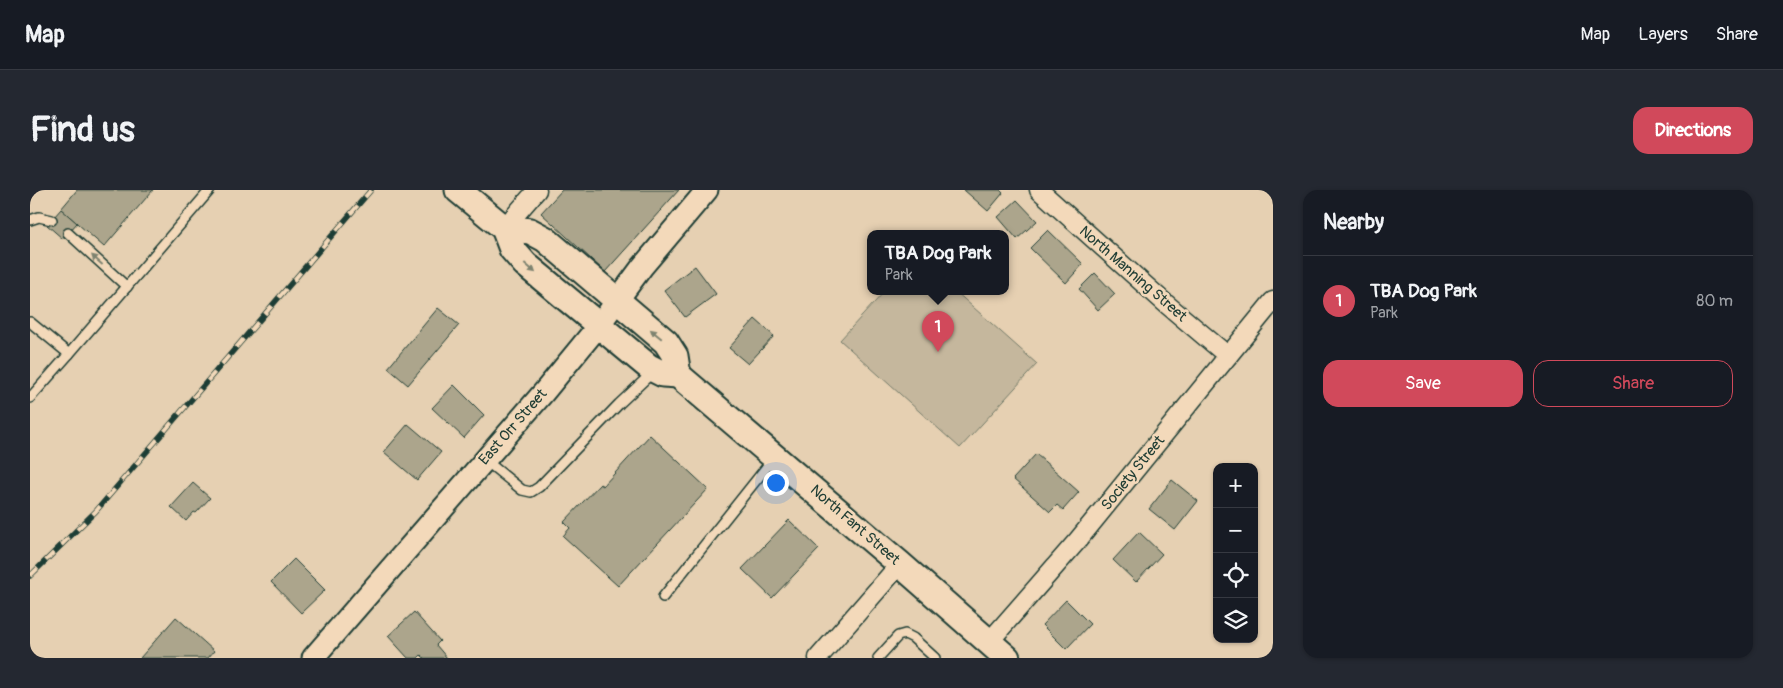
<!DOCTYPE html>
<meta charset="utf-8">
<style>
body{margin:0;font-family:Pangolin,sans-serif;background:#242831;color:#f1f3f6}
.controls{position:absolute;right:15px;bottom:15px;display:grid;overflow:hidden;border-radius:10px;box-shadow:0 1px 4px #0004}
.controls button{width:45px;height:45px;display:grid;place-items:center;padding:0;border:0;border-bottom:1px solid #363941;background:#171b24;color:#f1f3f6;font:25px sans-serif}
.you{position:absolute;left:745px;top:292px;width:18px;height:18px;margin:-12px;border:4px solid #fff;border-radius:50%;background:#1a73e8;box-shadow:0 0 0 8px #1a73e833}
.badge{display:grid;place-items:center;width:32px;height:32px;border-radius:50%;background:#d1495b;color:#fff;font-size:16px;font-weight:700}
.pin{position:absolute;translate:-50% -41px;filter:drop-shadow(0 1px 2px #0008)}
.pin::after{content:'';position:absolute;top:26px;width:18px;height:15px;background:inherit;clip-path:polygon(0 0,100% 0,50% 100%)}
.popup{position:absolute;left:837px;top:40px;width:142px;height:65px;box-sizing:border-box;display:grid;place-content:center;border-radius:10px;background:#171b24;filter:drop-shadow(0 1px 4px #0005);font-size:16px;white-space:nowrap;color:#9ea1a6}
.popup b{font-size:19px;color:#f1f3f6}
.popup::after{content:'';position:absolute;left:50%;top:100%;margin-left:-10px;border:10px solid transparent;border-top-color:#171b24}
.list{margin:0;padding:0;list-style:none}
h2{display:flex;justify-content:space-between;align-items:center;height:65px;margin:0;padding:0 20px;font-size:21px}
h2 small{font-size:16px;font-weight:400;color:#9ea1a6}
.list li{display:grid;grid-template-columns:32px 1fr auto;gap:15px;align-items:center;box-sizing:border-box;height:90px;padding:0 20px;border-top:1px solid #363941}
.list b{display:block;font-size:19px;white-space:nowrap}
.list p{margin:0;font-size:16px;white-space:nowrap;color:#9ea1a6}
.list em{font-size:16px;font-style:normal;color:#9ea1a6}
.actions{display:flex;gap:10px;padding:15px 20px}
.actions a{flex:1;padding:11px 0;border:1px solid #d1495b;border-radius:15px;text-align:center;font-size:18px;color:#d1495b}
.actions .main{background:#d1495b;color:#fff}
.icon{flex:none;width:28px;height:28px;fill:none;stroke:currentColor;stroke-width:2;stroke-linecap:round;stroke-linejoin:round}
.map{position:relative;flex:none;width:1243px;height:468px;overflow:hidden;border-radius:15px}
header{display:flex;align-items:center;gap:30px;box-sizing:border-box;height:70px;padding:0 25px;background:#171b24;border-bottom:1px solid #363941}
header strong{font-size:24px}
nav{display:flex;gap:28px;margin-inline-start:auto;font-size:18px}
.intro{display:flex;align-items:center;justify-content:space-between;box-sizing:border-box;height:120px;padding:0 30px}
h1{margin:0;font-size:35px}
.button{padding:12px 22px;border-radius:15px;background:#d1495b;color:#fff;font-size:18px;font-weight:700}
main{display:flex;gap:30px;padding:0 30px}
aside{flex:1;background:#171b24;border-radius:15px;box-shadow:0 1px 4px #0004}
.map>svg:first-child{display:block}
.green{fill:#c5b79d;stroke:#727a68}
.building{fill:#aca58c;stroke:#1f3d34}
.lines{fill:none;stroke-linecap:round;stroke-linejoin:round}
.service-casing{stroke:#1f3d34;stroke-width:12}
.minor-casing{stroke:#1f3d34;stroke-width:21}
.tertiary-casing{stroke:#1f3d34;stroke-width:25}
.secondary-casing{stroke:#1f3d34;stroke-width:29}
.service{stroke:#f3d9ba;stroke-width:9}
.minor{stroke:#f3d9ba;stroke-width:18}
.tertiary{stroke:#f3d9ba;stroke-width:21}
.secondary{stroke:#f3d9ba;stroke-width:25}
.rail-casing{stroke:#1f3d34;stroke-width:5.5}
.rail{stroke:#f3d9ba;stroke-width:4;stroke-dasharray:11;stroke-linecap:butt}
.oneway{fill:#7e8370}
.labels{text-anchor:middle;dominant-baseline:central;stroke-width:5;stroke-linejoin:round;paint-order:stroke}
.street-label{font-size:15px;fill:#1f3d34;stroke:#f3d9ba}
</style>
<header>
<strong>Map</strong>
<nav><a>Map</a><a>Layers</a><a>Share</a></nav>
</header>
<div class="intro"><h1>Find us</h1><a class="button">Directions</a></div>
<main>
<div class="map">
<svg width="1243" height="468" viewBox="0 0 1243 468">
<rect width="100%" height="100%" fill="#e6d0b2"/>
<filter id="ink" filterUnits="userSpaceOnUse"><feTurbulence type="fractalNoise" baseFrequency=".02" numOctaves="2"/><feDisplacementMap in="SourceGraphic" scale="10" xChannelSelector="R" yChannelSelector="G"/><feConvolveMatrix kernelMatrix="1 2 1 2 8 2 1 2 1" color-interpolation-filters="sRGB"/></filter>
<g filter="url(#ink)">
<path class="green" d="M855,101H925L1007,174L930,258L810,150Z"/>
<g class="building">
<path d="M47,0H123L74,57L31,19Z"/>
<path d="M532,0H649L575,82L511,23Z"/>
<path d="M934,0H970L973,3L958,21Z"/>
<path d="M987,10L1007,31L987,49L968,27Z"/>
<path d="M31,19L47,33L33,49L17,35Z"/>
<path d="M1018,40L1053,74L1036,93L1000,58Z"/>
<path d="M665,76L686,104L655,127L634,100Z"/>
<path d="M1065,83L1085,104L1068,120L1049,99Z"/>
<path d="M408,118L429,135L378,195L358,178Z"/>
<path d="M725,129L744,146L718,174L699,158Z"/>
<path d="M424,195L454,225L434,248L402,218Z"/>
<path d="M378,234L411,262L387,290L354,262Z"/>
<path d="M620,245L678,299L588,396L533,346L540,338L534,332L570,294L573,296Z"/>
<path d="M1006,264L1049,302L1033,320L1027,315L1020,322L983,289Z"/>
<path d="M1142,290L1168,311L1145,340L1119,319Z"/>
<path d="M163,293L180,308L166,323L164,322L156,331L141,317Z"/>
<path d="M759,330L789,359L742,408L712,379Z"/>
<path d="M1109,342L1132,364L1106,392L1083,370Z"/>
<path d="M264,369L295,400L271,423L241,392Z"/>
<path d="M1036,410L1060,434L1036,459L1012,435Z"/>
<path d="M384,422L410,451L406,455L417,468H394L391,465L388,468H378L358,446Z"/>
<path d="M146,427L184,461L178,468H110Z"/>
</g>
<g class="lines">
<defs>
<g id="service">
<path d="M0,30L9,27L22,30"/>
<path d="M38,43L97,97"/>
<path d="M0,132L39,164L180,0"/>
<path d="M0,208L39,164"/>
<path d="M455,270L492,300L501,302L509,297L589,214L623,182"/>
<path d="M633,407L743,269"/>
<path d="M848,468L868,446L875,444L883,448L905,468"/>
</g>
<g id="minor">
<path d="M1009,0L1134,112L1198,166"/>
<path d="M474,38L507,0"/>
<path d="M959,452L1048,350L1243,111"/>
<path d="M788,468L870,374"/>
</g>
<path id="tertiary" d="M283,468L514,202L569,135L612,77L677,0"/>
<g id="secondary">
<path d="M428,0L474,38L482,59L495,74L619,177L633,184L648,185L870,374L977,468"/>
<path d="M474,38L500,41L515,49L636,152L645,166L648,185"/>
</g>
</defs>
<use href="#service" class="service-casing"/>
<use href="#minor" class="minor-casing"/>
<use href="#tertiary" class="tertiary-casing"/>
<use href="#secondary" class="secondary-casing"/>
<use href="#service" class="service"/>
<use href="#minor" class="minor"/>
<use href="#tertiary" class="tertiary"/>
<use href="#secondary" class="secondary"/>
<defs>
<path id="rail" d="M0,386L66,321L341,0"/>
</defs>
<use href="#rail" class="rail-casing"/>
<use href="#rail" class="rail"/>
</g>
<defs><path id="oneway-solid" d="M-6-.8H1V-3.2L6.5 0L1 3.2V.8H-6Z" transform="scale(1.25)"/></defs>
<g class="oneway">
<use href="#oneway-solid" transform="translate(67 70) rotate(-138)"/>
<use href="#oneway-solid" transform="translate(500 78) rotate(41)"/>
<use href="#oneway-solid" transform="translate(626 144) rotate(-140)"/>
</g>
</g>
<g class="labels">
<g class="street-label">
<text transform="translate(1103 84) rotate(41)">North Manning Street</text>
<text transform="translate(483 237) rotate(-49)">East Orr Street</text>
<text transform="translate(1103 283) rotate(-51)">Society Street</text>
<text transform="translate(825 335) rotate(41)">North Fant Street</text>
</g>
</g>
</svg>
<div class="controls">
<button>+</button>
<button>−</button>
<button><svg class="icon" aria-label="locate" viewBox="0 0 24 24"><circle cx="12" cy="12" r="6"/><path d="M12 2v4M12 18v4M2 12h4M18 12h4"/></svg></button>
<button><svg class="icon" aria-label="layers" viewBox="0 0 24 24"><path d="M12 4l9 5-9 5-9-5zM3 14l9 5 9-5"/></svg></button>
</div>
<div class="you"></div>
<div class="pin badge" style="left:908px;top:162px">1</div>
<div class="popup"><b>TBA Dog Park</b>Park</div>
</div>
<aside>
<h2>Nearby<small></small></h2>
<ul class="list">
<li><span class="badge">1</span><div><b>TBA Dog Park</b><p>Park</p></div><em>80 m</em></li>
</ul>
<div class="actions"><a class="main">Save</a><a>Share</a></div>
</aside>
</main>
